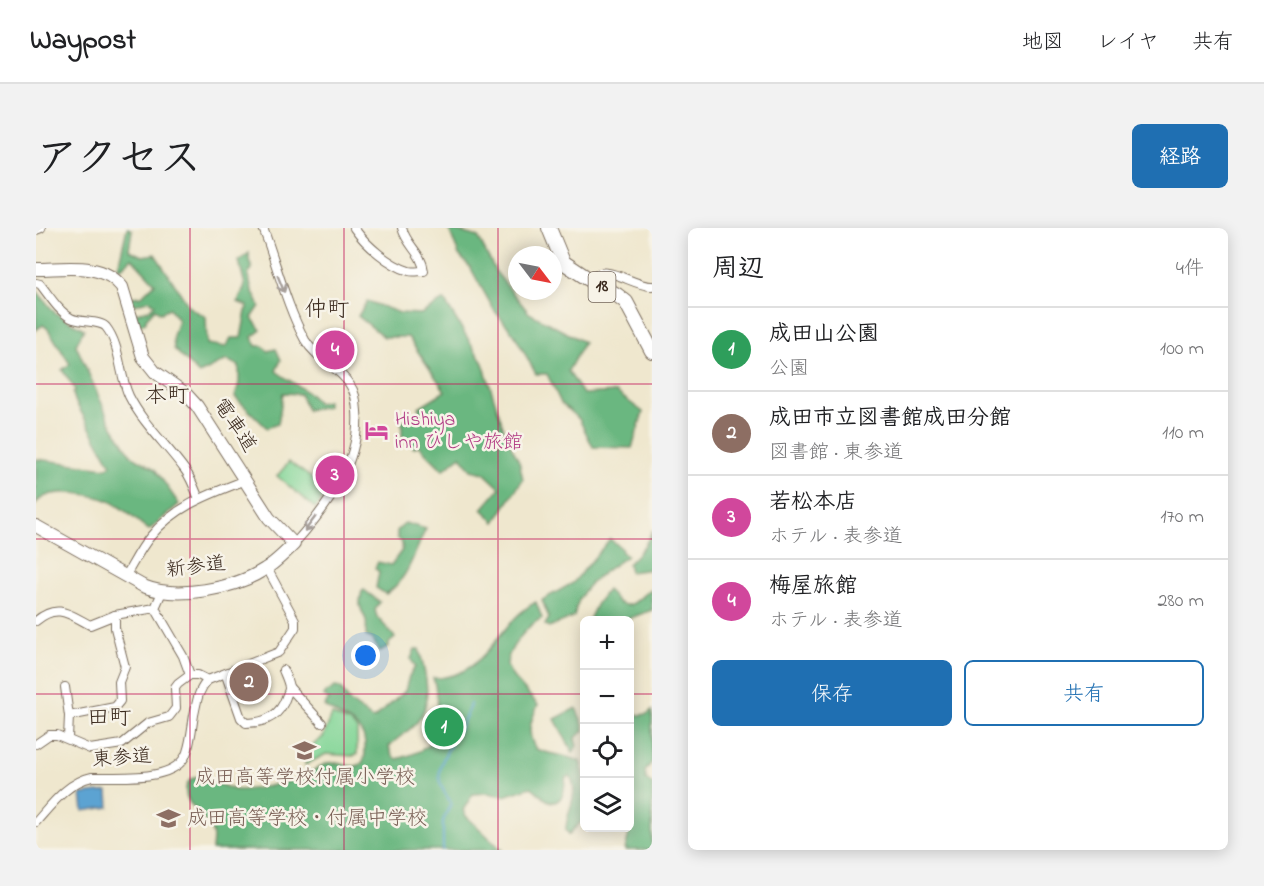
<!DOCTYPE html>
<html lang="ja">
<meta charset="utf-8">
<style>
body{margin:0;font-family:"Indie Flower","Klee One",sans-serif;background:#f2f2f2;color:#202124}
.controls{position:absolute;right:18px;bottom:18px;display:grid;overflow:hidden;border-radius:9px;box-shadow:0 3px 15px #0003}
.controls button{width:54px;height:54px;display:grid;place-items:center;padding:0;border:0;border-bottom:2px solid #e0e0e0;background:#fff;color:#202124;font:30px sans-serif}
.compass{position:absolute;left:472px;top:18px;width:54px;height:54px;border-radius:50%;background:#fff;box-shadow:0 3px 15px #0003;rotate:122deg}
.you{position:absolute;left:330px;top:428px;width:21px;height:21px;margin:-15px;border:4px solid #fff;border-radius:50%;background:#1a73e8;box-shadow:0 0 0 9px #1a73e833}
.badge{display:grid;place-items:center;width:39px;height:39px;border-radius:50%;background:#1f6fb2;color:#fff;font-size:20px;font-weight:700}
.pin{position:absolute;translate:-50% -50%;border:3px solid #fff;box-shadow:0 2px 6px #0006}
.list{margin:0;padding:0;list-style:none}
h2{display:flex;justify-content:space-between;align-items:center;height:78px;margin:0;padding:0 24px;font-size:26px}
h2 small{font-size:20px;font-weight:400;color:#757577}
.list li{display:grid;grid-template-columns:39px 1fr auto;gap:18px;align-items:center;box-sizing:border-box;height:84px;padding:0 24px;border-top:2px solid #e0e0e0}
.list b{display:block;font-size:22px;white-space:nowrap}
.list p{margin:0;font-size:20px;white-space:nowrap;color:#757577}
.list em{font-size:20px;font-style:normal;color:#757577}
.actions{display:flex;gap:12px;padding:18px 24px}
.actions a{flex:1;padding:14px 0;border:2px solid #1f6fb2;border-radius:9px;text-align:center;font-size:21px;color:#1f6fb2}
.actions .main{background:#1f6fb2;color:#fff}
.icon{flex:none;width:33px;height:33px;fill:none;stroke:currentColor;stroke-width:2;stroke-linecap:round;stroke-linejoin:round}
.map{position:relative;flex:none;width:616px;height:622px;overflow:hidden;border-radius:9px}
header{display:flex;align-items:center;gap:36px;box-sizing:border-box;height:84px;padding:0 30px;background:#fff;border-bottom:2px solid #e0e0e0}
header strong{font-size:28px}
nav{display:flex;gap:33px;margin-inline-start:auto;font-size:21px}
.intro{display:flex;align-items:center;justify-content:space-between;box-sizing:border-box;height:144px;padding:0 36px}
h1{margin:0;font-size:42px}
.button{padding:15px 27px;border-radius:9px;background:#1f6fb2;color:#fff;font-size:21px;font-weight:700}
main{display:flex;gap:36px;padding:0 36px}
aside{flex:1;background:#fff;border-radius:9px;box-shadow:0 3px 15px #0003}
.map>svg:first-child{display:block}
.green{fill:#84d698;stroke:#60805b;stroke-width:1.5}
.forest{fill:#6bb780;stroke:#53704f;stroke-width:1.5}
.water{fill:#5ca3d2;stroke:#4c6678;stroke-width:1.5}
.lines{fill:none;stroke-linecap:round;stroke-linejoin:round}
.stream{stroke:#5ca3d2;stroke-width:2}
.street-casing{stroke:#7a6c5c;stroke-width:10}
.secondary-casing{stroke:#7a6c5c;stroke-width:14}
.primary-casing{stroke:#7a6c5c;stroke-width:16}
.street{stroke:#fff;stroke-width:8}
.secondary{stroke:#fff;stroke-width:12}
.primary{stroke:#fff;stroke-width:14}
.oneway{stroke:#a79f9a}
.grid{fill:none;stroke:#c2185b;stroke-width:1.5;stroke-opacity:0.55}
.labels{text-anchor:middle;dominant-baseline:central;stroke-width:5;stroke-linejoin:round;paint-order:stroke}
.shield{fill:#f7f3e8;stroke:#73665b;stroke-width:1.5}
.shield-label{font-size:18px;font-weight:bold;fill:#3b2a1e}
.hotel-label{font-size:20px;fill:#b23c85;stroke:#f7f3e8;text-anchor:start}
.street-label{font-size:20px;fill:#3b2a1e;stroke:#f7f3e8}
.education-label{font-size:20px;fill:#785e54;stroke:#f7f3e8}
.quarter-label{font-size:22px;fill:#3b2a1e;stroke:#f7f3e8}
</style>
<header>
<strong>Waypost</strong>
<nav><a>地図</a><a>レイヤ</a><a>共有</a></nav>
</header>
<div class="intro"><h1>アクセス</h1><a class="button">経路</a></div>
<main>
<div class="map">
<svg width="616" height="622" viewBox="0 0 616 622">
<rect width="100%" height="100%" fill="#f7f3e8"/>
<filter id="ink" filterUnits="userSpaceOnUse"><feTurbulence type="fractalNoise" baseFrequency=".0167" numOctaves="2"/><feDisplacementMap in="SourceGraphic" scale="12" xChannelSelector="R" yChannelSelector="G"/><feConvolveMatrix kernelMatrix="1 2 1 2 8 2 1 2 1" color-interpolation-filters="sRGB"/></filter>
<filter id="wash" filterUnits="userSpaceOnUse"><feTurbulence type="fractalNoise" baseFrequency=".008" numOctaves="4" result="noise"/><feDisplacementMap in="SourceGraphic" scale="24" xChannelSelector="R" yChannelSelector="G"/><feGaussianBlur stdDeviation="1.35" result="paint"/><feColorMatrix in="noise" values="0 0 0 0 0 0 0 0 0 0 0 0 0 0 0 0 0 1.4 0 .05"/><feComposite in="paint" operator="in"/></filter>
<g filter="url(#wash)">
<rect width="100%" height="100%" fill="#efe7ce"/>
<g class="green">
<path d="M253,234L294,263L279,280L241,248Z"/>
<path d="M296,487L315,495L321,501V526L317,528L290,526L269,537L272,521L287,509Z"/>
</g>
<g class="forest">
<path d="M91,0L96,2L93,22L106,28L119,26L154,80L170,89L171,116L190,119L195,110H205L211,78L202,74L209,57L203,33L213,25V32L216,41L212,47L216,63L224,78L216,90L225,102L216,109L220,118H227L232,123L240,121L245,132L240,143C254,154 271,161 282,175L291,173L292,178L271,182L264,166L247,165L242,196L231,200L199,169L203,155V138L191,132L163,146L138,121L137,108L142,92L133,80L125,85L119,81L110,91V94L102,98L99,85L113,82L119,76L113,72L99,77L95,75L96,69L106,68L119,55L96,30L84,41L82,39Z"/>
<path d="M413,1L442,9L460,44L493,85L548,114L532,143L547,166L580,164L607,184L596,220L557,219L543,191L525,175L511,146H500L478,106L458,82L434,39L423,27Z"/>
<path d="M0,62L19,85L48,101L40,117L74,194L95,227L119,241L143,276L113,302C102,294 91,283 79,276C63,266 12,257 0,276V231L70,240L75,237L40,175L37,166L39,161L26,142L34,136L12,101L7,97L0,102Z"/>
<path d="M408,72L447,135L470,208L483,233L487,251L459,294L446,281L464,260L448,245L435,242L425,228L407,242L382,217L378,220L366,208V193L383,189V179L409,163L372,109H348L322,88L331,73L364,85L385,86Z"/>
<path d="M369,295L390,301C378,324 373,351 350,366L340,360L343,344L339,340L342,334L355,337L366,322V314L361,310V303Z"/>
<path d="M616,302V341L594,344L592,336C602,326 612,316 616,302Z"/>
<path d="M574,311L585,320L586,324L591,328C568,344 542,358 538,389L513,399L509,397L513,390L506,372L537,355Z"/>
<path d="M328,362L344,374L339,382L341,389L357,407L359,410L353,415V418L344,423L336,411L330,408C330,403 331,397 330,392C324,378 322,380 326,363Z"/>
<path d="M571,362C577,366 579,373 585,376C600,381 605,365 615,362L616,382L589,392H553L560,377Z"/>
<path d="M500,374L506,390C492,397 470,422 471,438L477,449L502,477C494,494 490,505 500,521C515,527 530,527 544,533L548,546V591L533,606L530,602C530,582 545,566 534,548L530,549C527,560 531,568 519,574C508,574 504,564 495,559L468,568L451,565L437,566L427,582L430,588L466,622H176C176,617 178,609 176,604C171,588 144,575 151,557C157,538 189,561 200,562C212,563 257,554 268,548C276,544 283,538 292,535C301,532 315,542 323,537C329,534 329,527 329,521C331,494 305,492 288,478L293,472L287,467L299,459L304,460L314,474L336,491L339,490L369,463L373,448L379,439L375,431L379,421H383C389,443 398,475 381,494C373,504 361,509 353,519L356,527L361,531C396,522 403,513 401,477C400,466 401,461 397,450C452,450 459,396 500,374Z"/>
<path d="M540,480L548,498V503L539,510L541,518L537,525L519,491Z"/>
<path d="M616,482V534L609,543L610,551L616,556V622H589L594,601V510L597,501L594,497V484L603,487L611,486Z"/>
</g>
<path class="water" d="M72,563L73,579L47,583L45,566Z"/>
<g class="lines">
<path class="stream" d="M407,622V593L415,575C411,568 406,562 404,554C399,529 429,500 434,476"/>
</g>
</g>
<g filter="url(#ink)">
<g class="lines">
<defs>
<g id="street">
<path d="M227,0C241,37 250,77 269,112C280,131 303,139 314,157C320,165 320,174 321,183C325,235 290,280 258,316"/>
<path d="M318,0C330,17 353,37 373,43C377,44 383,43 388,43C386,25 371,18 366,0"/>
<path d="M0,2L5,0"/>
<path d="M554,52C568,32 597,59 616,58"/>
<path d="M0,55L4,56C13,67 22,83 35,90C45,95 64,92 70,99C85,118 83,147 93,168C107,196 131,217 149,242C155,250 159,261 163,271"/>
<path d="M89,349C97,336 104,321 114,309C139,278 174,266 210,252"/>
<path d="M119,380L147,428L154,447"/>
<path d="M119,380L126,364"/>
<path d="M0,393C21,375 33,386 54,397L79,387L119,380"/>
<path d="M192,445L191,450L205,490L210,495C229,495 244,488 250,469C251,466 253,463 253,460C253,455 249,447 247,442"/>
<path d="M29,459L33,488L32,510"/>
<path d="M253,459L286,495"/>
<path d="M33,488L79,479L84,473L83,454L89,439L79,400V387"/>
<path d="M0,516L13,507H21L54,521L86,516L112,495L133,489L140,480L139,460L142,456L154,447H162L172,452"/>
<path d="M0,594C16,576 32,554 56,549C83,548 141,555 151,524C155,512 156,499 158,487C161,473 162,462 172,452L243,424L259,400V392L231,340"/>
</g>
<path id="secondary" d="M0,41C29,41 66,33 86,59L107,129L119,144L150,166L161,178L233,290L258,316C249,325 239,335 229,341C198,361 141,372 107,358L0,298"/>
<path id="primary" d="M513,0L527,34L551,50L581,67L590,74L616,123"/>
</defs>
<use href="#street" class="street-casing"/>
<use href="#secondary" class="secondary-casing"/>
<use href="#primary" class="primary-casing"/>
<use href="#street" class="street"/>
<use href="#secondary" class="secondary"/>
<use href="#primary" class="primary"/>
</g>
<defs><path id="oneway-shaft" d="M-6 0H5M1.5-3L5.5 0L1.5 3" fill="none" stroke-width="1.6" stroke-linecap="round" stroke-linejoin="round" transform="scale(1.5)"/></defs>
<g class="oneway">
<use href="#oneway-shaft" transform="translate(245 56) rotate(68)"/>
<use href="#oneway-shaft" transform="translate(274 296) rotate(127)"/>
</g>
</g>
<path class="grid" d="M154,0V622M308,0V622M462,0V622M0,156H616M0,311H616M0,466H548M594,466H616"/>
<defs>
<symbol id="hotel-bare" viewBox="-9 -9 18 18"><path d="M-6-4.5h1.5V1H6V5H4.5V3h-9V5H-6ZM-4 0a1.8 1.8 0 1 1 3.6 0ZM.5 0V-2.5h3Q6-2.5 6 0Z" fill="#d1479c" stroke="#f7f3e8" stroke-width="2.5" paint-order="stroke"/></symbol>
<symbol id="school-bare" viewBox="-9 -9 18 18"><path d="M0-5L7-2L0 1L-7-2ZM-4 1L0 2.5L4 1V4Q0 6-4 4Z" fill="#8d6e63" stroke="#f7f3e8" stroke-width="2.5" paint-order="stroke"/></symbol>
</defs>
<g fill-rule="evenodd">
<use href="#hotel-bare" x="324" y="186" width="33" height="33"/>
<use href="#school-bare" x="252" y="506" width="33" height="33"/>
<use href="#school-bare" x="116" y="574" width="33" height="33"/>
</g>
<g class="labels">
<rect class="shield" x="552.5" y="44" width="27" height="30" rx="4.5"/>
<g class="shield-label">
<text x="566" y="59">18</text>
</g>
<g class="hotel-label">
<text x="359" y="192">Hishiya<tspan x="359" dy="23">inn ひしや旅館</tspan></text>
</g>
<g class="street-label">
<text transform="translate(198 198) rotate(56)">電車道</text>
<text transform="translate(160 340) rotate(-7)">新参道</text>
<text transform="translate(86 531) rotate(-4)">東参道</text>
</g>
<g class="education-label">
<text x="269" y="550">成田高等学校付属小学校</text>
<text x="151" y="591" text-anchor="start">成田高等学校・付属中学校</text>
</g>
<g class="quarter-label">
<text x="291" y="83">仲町</text>
<text x="131" y="169">本町</text>
<text x="73" y="491">田町</text>
</g>
</g>
</svg>
<div class="controls">
<button>+</button>
<button>−</button>
<button><svg class="icon" aria-label="locate" viewBox="0 0 24 24"><circle cx="12" cy="12" r="6"/><path d="M12 2v4M12 18v4M2 12h4M18 12h4"/></svg></button>
<button><svg class="icon" aria-label="layers" viewBox="0 0 24 24"><path d="M12 4l9 5-9 5-9-5zM3 14l9 5 9-5"/></svg></button>
</div>
<svg class="compass" viewBox="-18 -18 36 36"><path d="M0-13l5 13h-10z" fill="#e53935"/><path d="M0 13l5-13h-10z" fill="#757577"/></svg>
<div class="you"></div>
<div class="pin badge" style="left:408px;top:499px;background:#2e9e5b">1</div>
<div class="pin badge" style="left:213px;top:454px;background:#8d6e63">2</div>
<div class="pin badge" style="left:299px;top:247px;background:#d1479c">3</div>
<div class="pin badge" style="left:299px;top:122px;background:#d1479c">4</div>
</div>
<aside>
<h2>周辺<small>4件</small></h2>
<ul class="list">
<li><span class="badge" style="background:#2e9e5b">1</span><div><b>成田山公園</b><p>公園</p></div><em>100 m</em></li>
<li><span class="badge" style="background:#8d6e63">2</span><div><b>成田市立図書館成田分館</b><p>図書館 · 東参道</p></div><em>110 m</em></li>
<li><span class="badge" style="background:#d1479c">3</span><div><b>若松本店</b><p>ホテル · 表参道</p></div><em>170 m</em></li>
<li><span class="badge" style="background:#d1479c">4</span><div><b>梅屋旅館</b><p>ホテル · 表参道</p></div><em>280 m</em></li>
</ul>
<div class="actions"><a class="main">保存</a><a>共有</a></div>
</aside>
</main>
